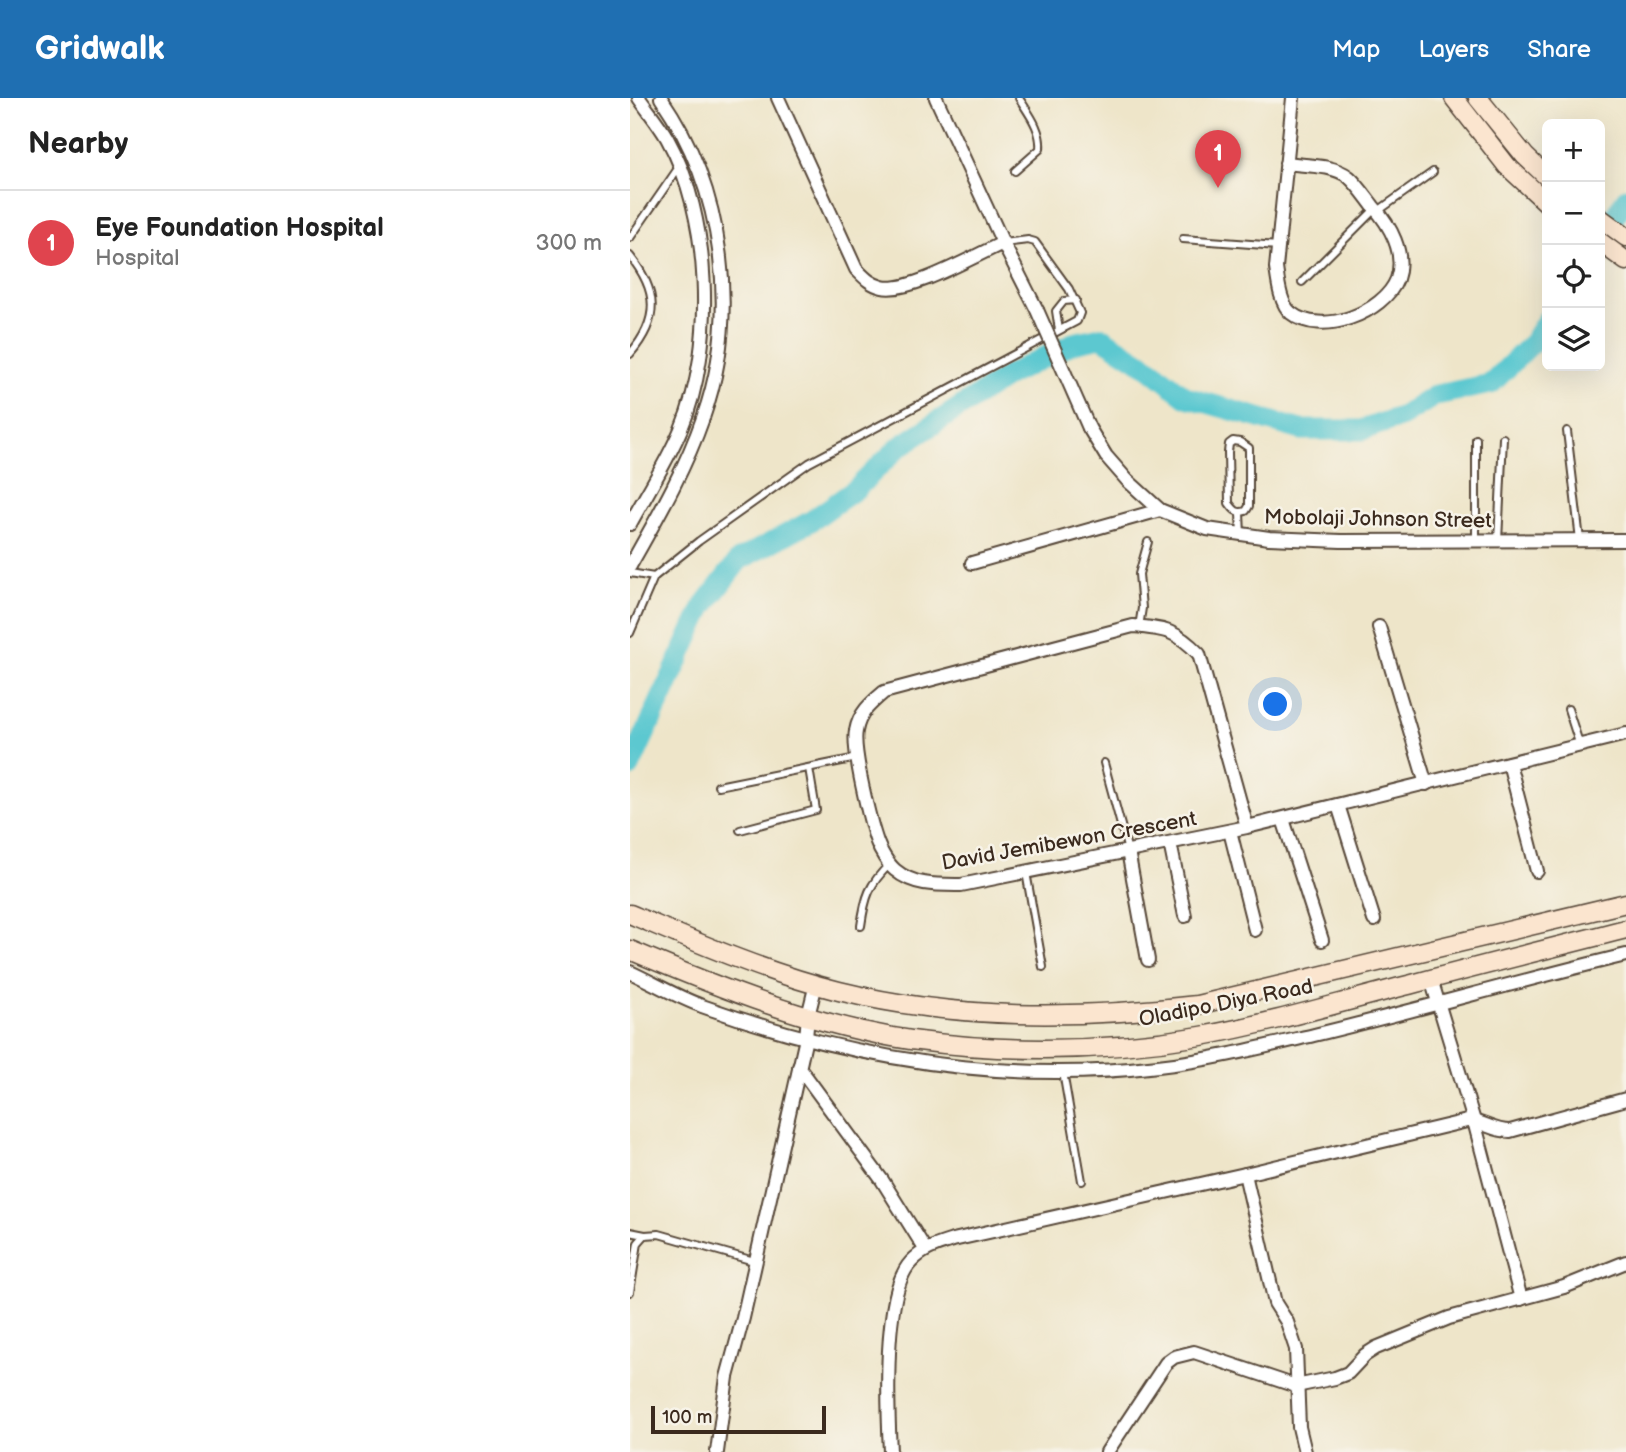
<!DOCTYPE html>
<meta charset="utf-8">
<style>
body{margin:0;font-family:"Balsamiq Sans",sans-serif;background:#f6f6f6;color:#222}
.controls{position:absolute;right:21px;top:21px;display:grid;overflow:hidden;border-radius:10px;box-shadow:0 7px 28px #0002}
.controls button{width:63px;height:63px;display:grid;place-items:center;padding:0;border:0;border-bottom:2px solid #e0e0e0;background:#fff;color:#222;font:35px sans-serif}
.scale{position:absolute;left:21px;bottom:18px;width:175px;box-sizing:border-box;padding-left:7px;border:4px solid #3b2a1e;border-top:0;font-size:19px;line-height:24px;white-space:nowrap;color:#3b2a1e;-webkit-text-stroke:5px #f7f3e8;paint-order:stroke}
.you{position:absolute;left:646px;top:607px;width:24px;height:24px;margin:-18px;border:5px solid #fff;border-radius:50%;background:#1a73e8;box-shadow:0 0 0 10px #1a73e833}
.badge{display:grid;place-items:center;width:46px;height:46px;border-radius:50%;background:#1f6fb2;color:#fff;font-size:23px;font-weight:700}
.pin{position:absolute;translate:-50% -58px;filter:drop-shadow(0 2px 4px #0008)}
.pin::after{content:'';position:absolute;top:37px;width:24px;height:21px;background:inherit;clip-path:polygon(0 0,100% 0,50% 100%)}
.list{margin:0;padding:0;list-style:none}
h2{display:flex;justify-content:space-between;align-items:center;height:91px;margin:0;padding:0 28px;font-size:30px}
h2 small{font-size:23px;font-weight:400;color:#767676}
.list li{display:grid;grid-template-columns:46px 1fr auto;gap:21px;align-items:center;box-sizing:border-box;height:105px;padding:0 28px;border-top:2px solid #e0e0e0}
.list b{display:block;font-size:26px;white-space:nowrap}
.list p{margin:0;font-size:23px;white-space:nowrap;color:#767676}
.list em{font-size:23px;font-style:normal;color:#767676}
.icon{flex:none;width:38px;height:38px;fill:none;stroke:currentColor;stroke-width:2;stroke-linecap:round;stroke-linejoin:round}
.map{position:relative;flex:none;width:996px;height:1354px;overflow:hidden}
header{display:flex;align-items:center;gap:42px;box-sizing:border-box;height:98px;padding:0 35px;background:#1f6fb2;color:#fff}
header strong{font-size:33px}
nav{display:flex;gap:38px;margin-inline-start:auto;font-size:24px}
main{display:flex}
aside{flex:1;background:#fff}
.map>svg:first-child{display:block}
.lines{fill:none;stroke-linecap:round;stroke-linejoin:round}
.river{stroke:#5bc8d0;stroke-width:21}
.lane-casing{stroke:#564638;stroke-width:10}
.street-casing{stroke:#564638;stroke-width:16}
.secondary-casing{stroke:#564638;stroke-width:21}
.lane{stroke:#fff;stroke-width:6}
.street{stroke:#fff;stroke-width:12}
.secondary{stroke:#fbe5cf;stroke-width:18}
.street-bridge-casing{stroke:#564638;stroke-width:16;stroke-linecap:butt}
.street-bridge{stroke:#fff;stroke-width:12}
.labels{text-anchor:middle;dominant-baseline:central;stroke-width:5;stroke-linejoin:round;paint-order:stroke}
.street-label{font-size:21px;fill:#3b2a1e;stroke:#f7f3e8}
</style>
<header>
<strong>Gridwalk</strong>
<nav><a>Map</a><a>Layers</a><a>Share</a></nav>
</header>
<main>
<aside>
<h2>Nearby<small></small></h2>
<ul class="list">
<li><span class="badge" style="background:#e0444e">1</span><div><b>Eye Foundation Hospital</b><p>Hospital</p></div><em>300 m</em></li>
</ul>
</aside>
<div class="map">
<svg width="996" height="1354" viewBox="0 0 996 1354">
<rect width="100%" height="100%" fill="#f7f3e8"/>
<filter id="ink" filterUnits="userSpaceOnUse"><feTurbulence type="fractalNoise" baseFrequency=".0143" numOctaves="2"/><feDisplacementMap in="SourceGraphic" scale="14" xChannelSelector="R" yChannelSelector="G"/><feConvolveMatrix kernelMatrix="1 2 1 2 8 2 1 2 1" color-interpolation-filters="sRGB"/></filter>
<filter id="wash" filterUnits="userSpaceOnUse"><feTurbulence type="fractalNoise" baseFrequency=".00686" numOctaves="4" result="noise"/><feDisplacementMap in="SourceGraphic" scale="28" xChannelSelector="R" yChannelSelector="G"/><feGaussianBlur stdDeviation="1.57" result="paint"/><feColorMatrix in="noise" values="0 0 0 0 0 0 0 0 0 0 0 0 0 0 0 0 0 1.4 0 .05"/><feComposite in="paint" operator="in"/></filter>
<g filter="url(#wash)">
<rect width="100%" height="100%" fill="#eee5c9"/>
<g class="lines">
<g class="river">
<path d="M970,142L996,100"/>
<path d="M0,669L73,509L109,462L181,423L226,391L269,349L379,277L443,245L471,239L518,269L556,299L671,332H732L773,318L806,297L861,286L903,244L917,222"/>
</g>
</g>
</g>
<g filter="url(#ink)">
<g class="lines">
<defs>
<g id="lane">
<path d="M385,73L410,51C412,32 399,16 389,0"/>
<path d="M748,113L803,74"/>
<path d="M0,140L49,69"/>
<path d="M553,141L648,148"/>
<path d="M0,158C28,193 30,221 0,256"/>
<path d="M672,184L746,110"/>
<path d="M429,232L426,213L434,203L446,202"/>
<path d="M937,333L950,442"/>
<path d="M846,341V443"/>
<path d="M603,343L610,344L619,350V408L616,413C607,416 604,412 599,405L598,354L599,346Z"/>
<path d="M610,415L611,437"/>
<path d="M868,443L873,340"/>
<path d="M0,475L24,479"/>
<path d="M509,529L512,510L509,476L518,444"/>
<path d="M0,535L24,479L69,443L179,365L447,223L450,215L439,191L405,144L398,142L374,145"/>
<path d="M938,611L950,648"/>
<path d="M474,665L498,753"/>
<path d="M88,688L227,660"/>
<path d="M110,732L186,712L179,670"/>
<path d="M396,774L413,869"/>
<path d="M231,828C235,799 239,786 260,766"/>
<path d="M433,974L452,1083"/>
<path d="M0,1134L15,1137"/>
<path d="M0,1194L8,1145L15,1137L29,1136L124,1163"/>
</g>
<g id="street">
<path d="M148,0L226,171C234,179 240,186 252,189C278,196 346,157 373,145"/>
<path d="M306,0L373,145L407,212"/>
<path d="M656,65C676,68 702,66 719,79C728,87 736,99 743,108C760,127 776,155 767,181C754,215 691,239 661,215C650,206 648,183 646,170L663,0"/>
<path d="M459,330L476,358L497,382L530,412L577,431L639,440L711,443L996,442"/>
<path d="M0,426C17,395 37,364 51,331C86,249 81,118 37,40C29,26 18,13 9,0"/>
<path d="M342,465L530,412"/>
<path d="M0,468C27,420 55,372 73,320C110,216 94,91 31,0"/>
<path d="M749,529L796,686"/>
<path d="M879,665L907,773"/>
<path d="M708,707L744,822"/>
<path d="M653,721L692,842"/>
<path d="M617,729L569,556C546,532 535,531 503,528L254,594C241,605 229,615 226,633C222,652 240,724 247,744C250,753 258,766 265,772C284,788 307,787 331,787L617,729L996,636"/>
<path d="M600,733L625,832"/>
<path d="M540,745L555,818"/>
<path d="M498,753L518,862"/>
<path d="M0,874C24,885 47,899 72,908C218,960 373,987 528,968C581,962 633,949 684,937C788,912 892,882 996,857"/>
<path d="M801,881L844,1023L891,1201"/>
<path d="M169,969L252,1082L295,1151"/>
<path d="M615,1076L645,1205L657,1224L666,1251L669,1329L675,1354"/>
<path d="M87,1354L97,1279L113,1220L176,940L178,918L186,886"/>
<path d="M260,1354C258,1313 252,1194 281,1164C293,1151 307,1147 323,1142L615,1076L837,1023C852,1022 862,1033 880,1033L996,1001"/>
<path d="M477,1354L536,1265L544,1259L564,1254L666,1288L705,1280L718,1275L735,1257L746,1250L819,1220L934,1189L996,1164"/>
</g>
<g id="secondary">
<path d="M824,0L877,68L917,105"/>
<path d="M848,0L895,58L917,79"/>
<path d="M970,120L996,139"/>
<path d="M970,144L996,163"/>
<path d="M0,816C68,845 137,875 209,893C327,922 447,921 567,907L996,805"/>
<path d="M0,852C89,890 184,928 281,942C377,955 475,954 571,938C643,925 715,903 786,885C856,866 926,849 996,831"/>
</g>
</defs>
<use href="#lane" class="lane-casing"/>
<use href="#street" class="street-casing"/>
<use href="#secondary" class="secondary-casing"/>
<use href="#lane" class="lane"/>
<use href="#street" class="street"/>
<use href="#secondary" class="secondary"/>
<defs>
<path id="street-bridge" d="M407,212L459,330"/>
</defs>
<use href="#street-bridge" class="street-bridge-casing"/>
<use href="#street-bridge" class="street-bridge"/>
</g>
</g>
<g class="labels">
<g class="street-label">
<text transform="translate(748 421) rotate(1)">Mobolaji Johnson Street</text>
<text transform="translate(439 743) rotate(-10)">David Jemibewon Crescent</text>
<text transform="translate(596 905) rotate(-11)">Oladipo Diya Road</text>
</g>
</g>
</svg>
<div class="controls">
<button>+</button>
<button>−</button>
<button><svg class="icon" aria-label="locate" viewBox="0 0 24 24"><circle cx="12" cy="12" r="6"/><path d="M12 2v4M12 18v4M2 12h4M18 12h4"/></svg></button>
<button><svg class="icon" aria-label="layers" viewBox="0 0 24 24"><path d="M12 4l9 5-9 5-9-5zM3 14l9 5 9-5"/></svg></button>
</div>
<div class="scale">100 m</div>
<div class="you"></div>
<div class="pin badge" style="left:588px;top:90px;background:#e0444e">1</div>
</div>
</main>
